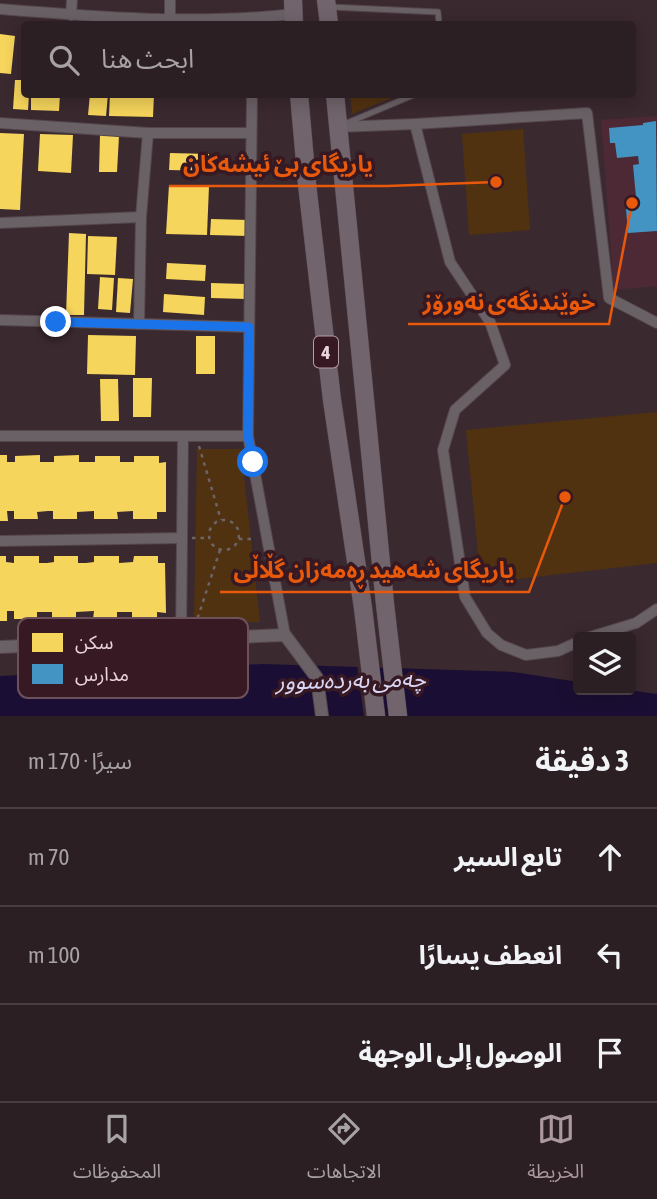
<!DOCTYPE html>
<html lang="ar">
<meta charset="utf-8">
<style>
body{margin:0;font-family:"Asap Condensed","Noto Sans Arabic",sans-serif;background:#382c30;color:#f1f3f6;direction:rtl}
.controls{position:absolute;right:21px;bottom:21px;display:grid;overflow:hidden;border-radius:7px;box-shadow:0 4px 18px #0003}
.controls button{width:63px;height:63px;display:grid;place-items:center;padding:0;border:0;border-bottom:2px solid #483d41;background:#2c1f23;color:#f1f3f6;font:35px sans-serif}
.stop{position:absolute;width:21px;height:21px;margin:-16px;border:5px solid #1a73e8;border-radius:50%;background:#fff}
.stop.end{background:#1a73e8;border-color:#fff;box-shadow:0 2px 7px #0008}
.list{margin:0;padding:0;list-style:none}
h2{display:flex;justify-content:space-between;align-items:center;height:91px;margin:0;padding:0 28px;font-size:30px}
h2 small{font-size:23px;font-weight:400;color:#a6a2a6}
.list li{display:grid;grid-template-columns:46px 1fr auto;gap:21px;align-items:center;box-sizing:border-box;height:98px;padding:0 28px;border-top:2px solid #483d41}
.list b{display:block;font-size:26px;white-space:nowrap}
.list em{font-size:23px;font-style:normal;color:#a6a2a6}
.icon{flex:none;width:38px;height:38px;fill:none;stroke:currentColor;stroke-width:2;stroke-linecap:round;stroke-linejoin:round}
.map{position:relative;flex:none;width:657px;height:716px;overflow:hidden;direction:ltr}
.search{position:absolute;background:#2c1f23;box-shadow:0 4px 18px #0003;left:21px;right:21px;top:21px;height:77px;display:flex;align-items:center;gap:18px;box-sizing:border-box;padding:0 24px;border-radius:7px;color:#a6a2a6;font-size:26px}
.sheet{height:385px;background:#2c1f23}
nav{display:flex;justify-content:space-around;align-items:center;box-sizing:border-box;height:98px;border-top:2px solid #483d41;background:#2c1f23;font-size:19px;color:#a6a2a6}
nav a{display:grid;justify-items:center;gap:4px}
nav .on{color:#ac999f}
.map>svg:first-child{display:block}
.built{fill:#4d2936}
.green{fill:#513210}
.water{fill:#1b0e34}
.pier{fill:#3a292f}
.homes{fill:#f6d55c}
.schools{fill:#4393c3}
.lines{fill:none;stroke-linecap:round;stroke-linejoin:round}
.service-casing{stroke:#54464b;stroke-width:7}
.minor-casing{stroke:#54464b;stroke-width:12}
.tertiary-casing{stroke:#54464b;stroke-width:14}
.trunk-casing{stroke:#54464b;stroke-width:19}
.path{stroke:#6d6469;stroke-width:2.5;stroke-dasharray:3.5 5;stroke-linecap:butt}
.service{stroke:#6a6167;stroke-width:5}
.minor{stroke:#6a6167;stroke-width:10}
.tertiary{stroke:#6a6167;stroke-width:12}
.trunk{stroke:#71646c;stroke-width:18}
.route{stroke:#1a73e8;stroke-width:9}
.labels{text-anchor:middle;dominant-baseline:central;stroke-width:7;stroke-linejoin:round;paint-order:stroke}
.shield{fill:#371923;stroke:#b49da4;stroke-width:2}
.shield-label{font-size:19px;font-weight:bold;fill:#ead5db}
.water-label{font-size:23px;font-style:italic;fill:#dad6f5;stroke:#371923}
.key{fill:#371923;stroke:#6d515a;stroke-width:2}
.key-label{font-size:19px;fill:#ead5db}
.leader{fill:none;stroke:#e8590c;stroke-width:2.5}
.callout-dot{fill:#e8590c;stroke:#371923;stroke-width:2.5}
.callout-label{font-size:23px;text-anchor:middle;font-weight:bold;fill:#e8590c;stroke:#371923;stroke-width:7;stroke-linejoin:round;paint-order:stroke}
</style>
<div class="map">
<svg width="657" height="716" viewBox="0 0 657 716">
<rect width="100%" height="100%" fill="#3a292f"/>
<path class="built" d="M657,116V286L614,290L601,120Z"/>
<g class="green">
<path d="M350,95V94L399,95L352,114Z"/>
<path d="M523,129L530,230L469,235L462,134Z"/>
<path d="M657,412V563L481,583L466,430Z"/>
<path d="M197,449H241L260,622L194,621Z"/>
</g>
<path class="water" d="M263,664L514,672L578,682V690H628L657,694V716H0V676Z"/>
<path class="pier" d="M357,664H378L385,716H364Z"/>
<g class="homes">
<path d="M0,34L15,36L11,74L0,73Z"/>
<path d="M15,80H24V94H29L28,110L13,109Z"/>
<path d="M31,94H60L59,111L31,110Z"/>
<path d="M90,94H108L106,116L88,115Z"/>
<path d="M110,94H154L153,117L109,116Z"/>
<path d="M0,133L24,134L20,210L0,209Z"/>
<path d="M40,134L73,135L71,173L38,171Z"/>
<path d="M100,135L119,136L117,172H99Z"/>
<path d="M170,153L209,154L208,171L169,170Z"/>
<path d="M169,185L209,186L207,235L166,234Z"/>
<path d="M211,219L249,220L248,236L210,235Z"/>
<path d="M69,233L86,234L84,315H66Z"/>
<path d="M88,236L117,237L115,275L87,274Z"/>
<path d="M167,263L206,265L205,281L166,279Z"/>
<path d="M100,277L114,278L112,310L98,309Z"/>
<path d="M118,278L133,279L130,313L116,312Z"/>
<path d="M211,283L246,284V299L211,298Z"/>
<path d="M164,294L205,297L204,315L163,312Z"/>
<path d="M88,335L136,336L135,375L87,374Z"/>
<rect x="196" y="336" width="19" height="38"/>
<path d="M133,378H152L151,417H133Z"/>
<path d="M100,379H118L119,421H101Z"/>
<path d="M0,455H7V462H15V456L40,455V462H54V456L79,455V462H95V456H120V462H134V456H159V463L166,462V512H157V519H133V511L117,512L118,519H94V511L77,512V519H53V511H48L37,512L38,519H14V511H7L8,521H0Z"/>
<path d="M0,556H6V562L14,563V556H39V563H47L54,562V556H78V563H86L94,562V556H119V563L133,562L134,556H158V563H165L166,613L157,612V619H132V612H117V619H93L94,611L76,612V619H52V612H37V619H14V611H7V621H0Z"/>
</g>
<path class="schools" d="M656,121L657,231L628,233L626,209L637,208L633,165L639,164L638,156L617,158L615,143H610L609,128L643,125V123Z"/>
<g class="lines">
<defs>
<g id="service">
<path d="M331,7L438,12L439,24"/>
<path d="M347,123L416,94"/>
</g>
<g id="minor">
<path d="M0,9C97,17 196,25 293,14"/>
<path d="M71,15L72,0"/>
<path d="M170,19V0"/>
<path d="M252,94L248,436L285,635"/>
<path d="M0,123L148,133L141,217"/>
<path d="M415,124L450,262L490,322L505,365L455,410L443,450L465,597L487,633L501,645L526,655L558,651L578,642"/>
<path d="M338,127L415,124L587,113L609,298L657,323"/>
<path d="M148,133H251"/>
<path d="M0,223L141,217L139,324"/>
<path d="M0,320L249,327"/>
<path d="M0,436H248"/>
<path d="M0,541L182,538"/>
<path d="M590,637L636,623L657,609"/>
<path d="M181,640L183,436"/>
</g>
<path id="tertiary" d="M0,647L285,635L317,678L322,716"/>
<g id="trunk">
<path d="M293,0L294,24"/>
<path d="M326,0L329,24"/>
<path d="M299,94L307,184L332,400L363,608L376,716"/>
<path d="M335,94L385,604L398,716"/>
</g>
</defs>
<use href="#service" class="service-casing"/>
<use href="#minor" class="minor-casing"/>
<use href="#tertiary" class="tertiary-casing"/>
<use href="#trunk" class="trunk-casing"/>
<g class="path">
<path d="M199,446L221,520"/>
<circle cx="224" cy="535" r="15"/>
<path d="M192,538H209"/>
<path d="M239,539H256"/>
<path d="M195,626L220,550"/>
</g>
<use href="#service" class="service"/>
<use href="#minor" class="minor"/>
<use href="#tertiary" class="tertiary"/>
<use href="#trunk" class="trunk"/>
</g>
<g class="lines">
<path class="route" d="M56,322L249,327L248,436L253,462"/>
</g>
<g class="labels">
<rect class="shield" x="314" y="336.5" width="24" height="31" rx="5"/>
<g class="shield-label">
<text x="326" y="352">4</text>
</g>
<g class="water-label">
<text transform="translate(351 680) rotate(-1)">چەمی بەردەسوور</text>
</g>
</g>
<rect x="18" y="618" width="230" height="80" rx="10" class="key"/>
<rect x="32" y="633" width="31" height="19" fill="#f6d55c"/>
<rect x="32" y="664" width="31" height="20" fill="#4393c3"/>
<g class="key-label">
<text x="75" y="649">سكن</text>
<text x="75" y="681">مدارس</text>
</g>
<path class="leader" d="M496 182L387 186H169M632 203L609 324H408M565 497L529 592H220"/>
<g class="callout-dot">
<circle cx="496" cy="182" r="7"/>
<circle cx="632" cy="203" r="7"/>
<circle cx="565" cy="497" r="7"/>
</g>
<g class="callout-label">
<text x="278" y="172">یاریگای بێ ئیشەکان</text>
<text x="509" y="310">خوێندنگەی نەورۆز</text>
<text x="374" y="578">یاریگای شەهید ڕەمەزان گڵاڵی</text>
</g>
</svg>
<div class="controls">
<button><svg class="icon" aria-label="layers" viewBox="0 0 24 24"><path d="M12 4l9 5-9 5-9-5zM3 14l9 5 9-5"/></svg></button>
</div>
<div class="stop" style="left:253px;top:462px"></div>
<div class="stop end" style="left:56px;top:322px"></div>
<div class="search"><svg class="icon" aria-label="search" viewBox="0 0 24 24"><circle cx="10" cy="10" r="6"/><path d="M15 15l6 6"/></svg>ابحث هنا</div>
</div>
<section class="sheet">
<h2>3 دقيقة<small>سيرًا · 170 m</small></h2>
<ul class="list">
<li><svg class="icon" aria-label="ahead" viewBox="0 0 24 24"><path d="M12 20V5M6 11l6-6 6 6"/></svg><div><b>تابع السير</b></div><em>70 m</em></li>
<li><svg class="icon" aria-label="left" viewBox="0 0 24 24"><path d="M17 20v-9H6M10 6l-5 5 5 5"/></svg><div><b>انعطف يسارًا</b></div><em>100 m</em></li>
<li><svg class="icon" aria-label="arrive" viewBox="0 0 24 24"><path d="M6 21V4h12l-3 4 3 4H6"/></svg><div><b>الوصول إلى الوجهة</b></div></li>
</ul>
</section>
<nav>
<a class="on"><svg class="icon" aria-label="map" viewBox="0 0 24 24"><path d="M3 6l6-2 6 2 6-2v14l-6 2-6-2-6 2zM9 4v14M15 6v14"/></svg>الخريطة</a>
<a><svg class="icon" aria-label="directions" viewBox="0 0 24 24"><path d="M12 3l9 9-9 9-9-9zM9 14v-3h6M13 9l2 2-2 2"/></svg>الاتجاهات</a>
<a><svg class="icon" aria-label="saved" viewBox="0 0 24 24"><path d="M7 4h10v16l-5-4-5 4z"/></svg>المحفوظات</a>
</nav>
